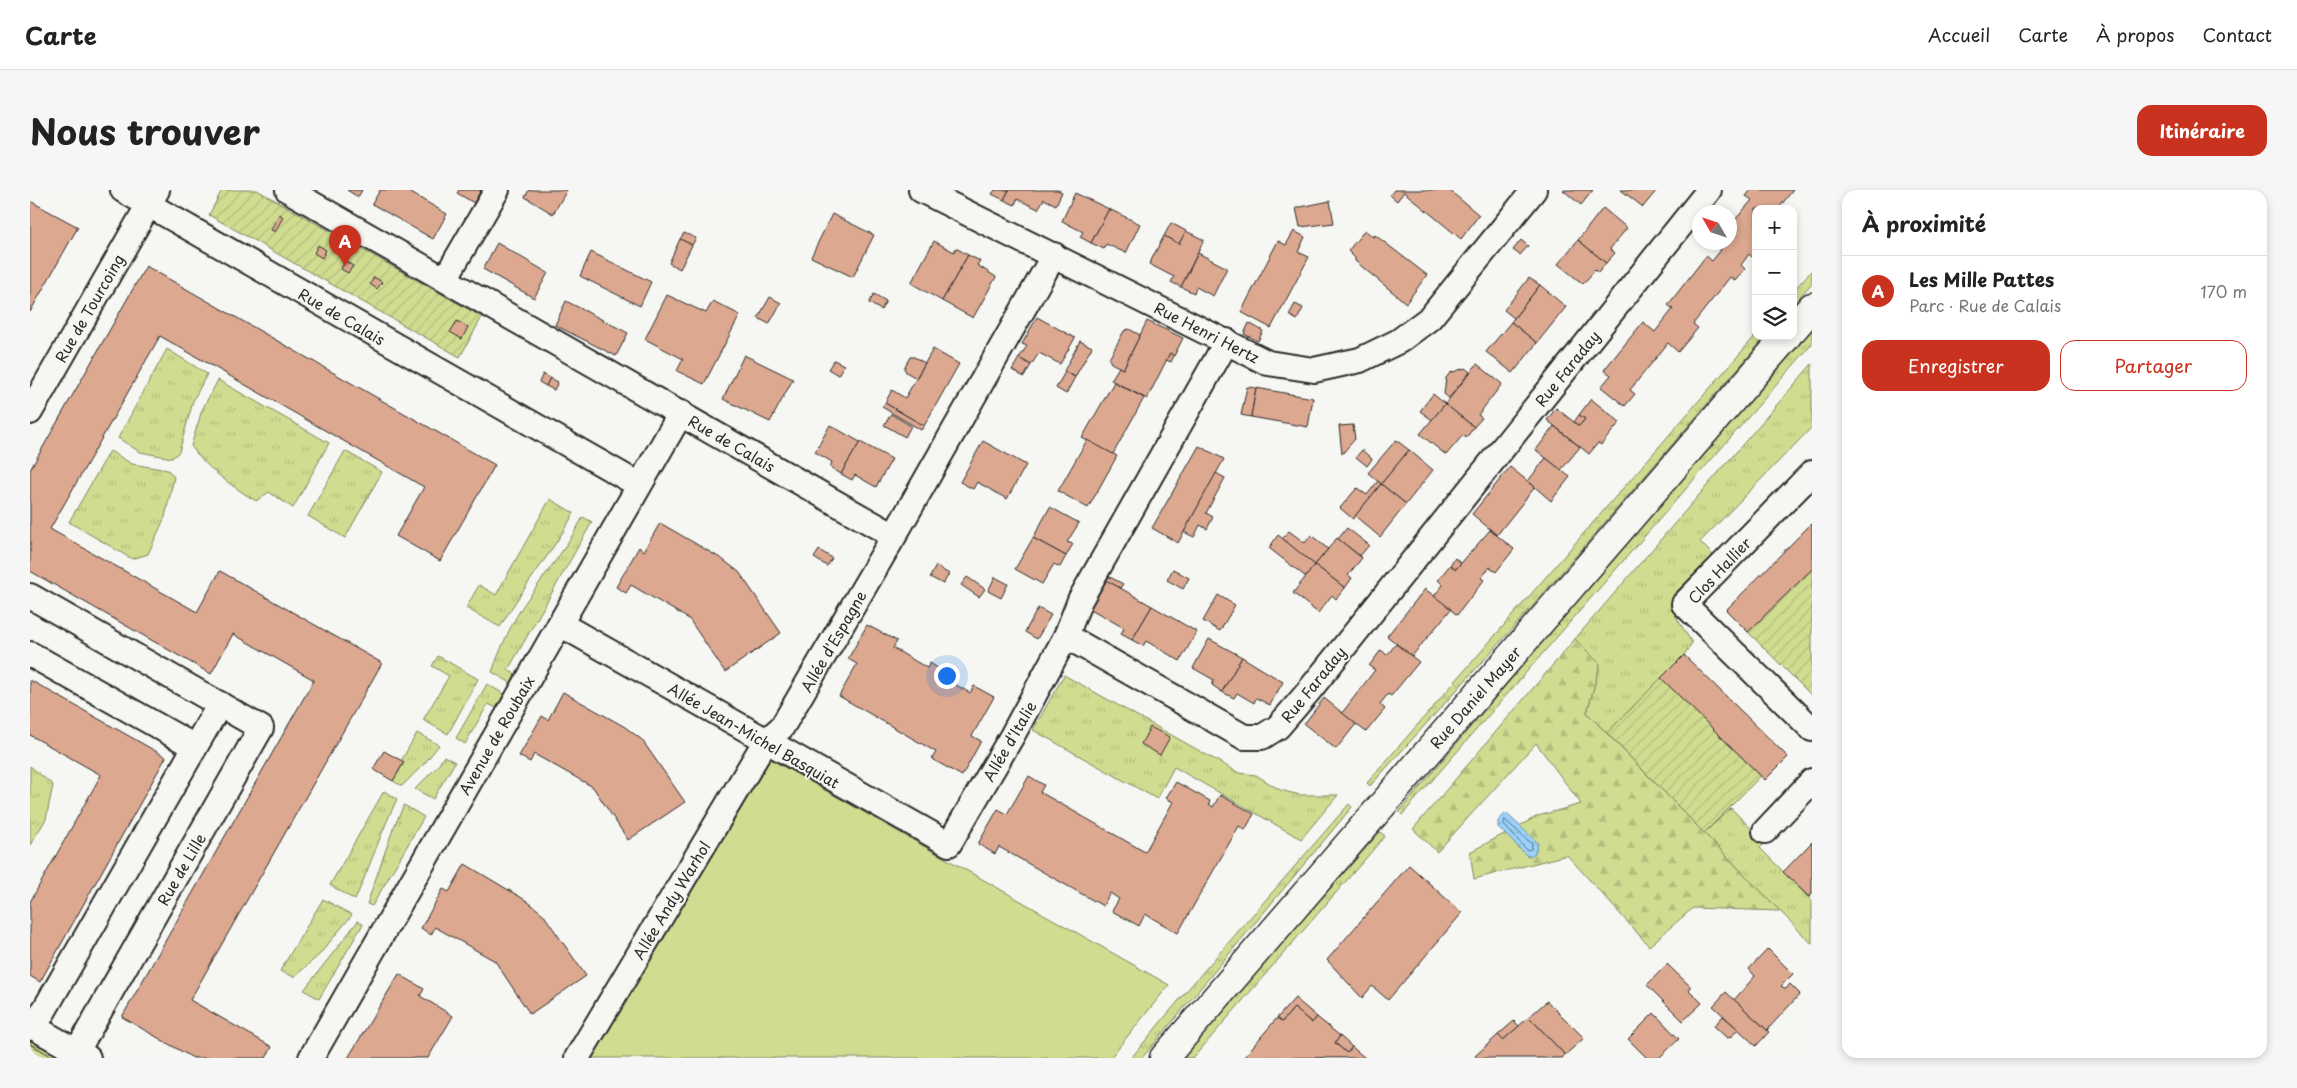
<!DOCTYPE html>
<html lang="fr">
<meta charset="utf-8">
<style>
body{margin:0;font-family:"Playpen Sans",sans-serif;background:#f6f6f6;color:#222}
.controls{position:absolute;right:15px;top:15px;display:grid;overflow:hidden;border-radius:10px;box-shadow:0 2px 8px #0003}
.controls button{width:45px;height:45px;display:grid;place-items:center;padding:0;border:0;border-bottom:1px solid #e0e0e0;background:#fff;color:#222;font:25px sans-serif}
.compass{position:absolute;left:1662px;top:15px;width:45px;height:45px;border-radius:50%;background:#fff;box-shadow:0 2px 8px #0003;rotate:309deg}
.you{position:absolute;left:916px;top:485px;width:18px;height:18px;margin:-12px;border:4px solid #fff;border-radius:50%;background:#1a73e8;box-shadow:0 0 0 8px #1a73e833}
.badge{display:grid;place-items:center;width:32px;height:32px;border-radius:50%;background:#c8321e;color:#fff;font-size:16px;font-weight:700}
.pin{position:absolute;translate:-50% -41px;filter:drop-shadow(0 1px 2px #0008)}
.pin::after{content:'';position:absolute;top:26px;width:18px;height:15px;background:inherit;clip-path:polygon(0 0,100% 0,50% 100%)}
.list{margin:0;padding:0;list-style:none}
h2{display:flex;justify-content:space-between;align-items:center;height:65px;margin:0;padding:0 20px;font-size:21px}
h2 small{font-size:16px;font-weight:400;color:#767676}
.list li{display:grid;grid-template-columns:32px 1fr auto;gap:15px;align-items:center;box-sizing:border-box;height:70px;padding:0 20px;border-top:1px solid #e0e0e0}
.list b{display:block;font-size:19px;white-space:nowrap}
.list p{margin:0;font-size:16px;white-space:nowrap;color:#767676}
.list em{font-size:16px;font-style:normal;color:#767676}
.actions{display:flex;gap:10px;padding:15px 20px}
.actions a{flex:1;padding:11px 0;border:1px solid #c8321e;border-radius:15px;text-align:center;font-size:18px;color:#c8321e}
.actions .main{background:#c8321e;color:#fff}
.icon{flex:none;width:28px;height:28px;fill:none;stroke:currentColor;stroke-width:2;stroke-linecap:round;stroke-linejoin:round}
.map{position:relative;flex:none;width:1782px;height:868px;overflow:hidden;border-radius:15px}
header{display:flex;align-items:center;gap:30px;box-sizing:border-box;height:70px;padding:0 25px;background:#fff;border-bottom:1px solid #e0e0e0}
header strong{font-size:24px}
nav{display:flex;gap:28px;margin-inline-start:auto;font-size:18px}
.intro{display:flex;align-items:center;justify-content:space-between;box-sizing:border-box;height:120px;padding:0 30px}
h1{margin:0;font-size:35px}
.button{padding:12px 22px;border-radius:15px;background:#c8321e;color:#fff;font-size:18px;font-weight:700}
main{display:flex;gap:30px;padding:0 30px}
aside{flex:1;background:#fff;border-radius:15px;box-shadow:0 2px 8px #0003}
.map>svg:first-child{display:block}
.grass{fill:url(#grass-tufts);stroke:#7e845e}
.forest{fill:url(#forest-firs);stroke:#7e845e}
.park{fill:#d0dd90;stroke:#7e845e}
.garden{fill:url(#garden-furrows);stroke:#7e845e}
.water{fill:url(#water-ripples);stroke:#6e8fa7}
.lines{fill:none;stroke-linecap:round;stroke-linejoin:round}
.shore{stroke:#586d7e;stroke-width:1}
.building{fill:#dca890;stroke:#2b2b2b}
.street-casing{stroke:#2b2b2b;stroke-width:28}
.secondary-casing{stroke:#2b2b2b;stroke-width:31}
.street{stroke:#f6f6f2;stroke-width:24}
.secondary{stroke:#f6f6f2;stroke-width:28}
.tram{stroke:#2b2b2b;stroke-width:1}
.labels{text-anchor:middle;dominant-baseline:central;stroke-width:4;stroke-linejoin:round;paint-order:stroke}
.street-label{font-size:15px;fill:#2b2b2b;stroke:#f6f6f2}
</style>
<header>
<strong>Carte</strong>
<nav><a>Accueil</a><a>Carte</a><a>À propos</a><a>Contact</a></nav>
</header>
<div class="intro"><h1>Nous trouver</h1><a class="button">Itinéraire</a></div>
<main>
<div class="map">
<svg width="1782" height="868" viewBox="0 0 1782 868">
<defs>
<pattern id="grass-tufts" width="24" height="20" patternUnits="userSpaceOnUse" patternTransform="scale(1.25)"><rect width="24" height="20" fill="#d0dd90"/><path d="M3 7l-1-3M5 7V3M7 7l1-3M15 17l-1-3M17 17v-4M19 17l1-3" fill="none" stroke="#b3be7c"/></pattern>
<pattern id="forest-firs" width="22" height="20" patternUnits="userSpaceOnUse" patternTransform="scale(1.25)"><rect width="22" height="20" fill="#d0dd90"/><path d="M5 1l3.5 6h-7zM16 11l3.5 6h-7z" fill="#b3be7c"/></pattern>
<pattern id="garden-furrows" width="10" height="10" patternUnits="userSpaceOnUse" patternTransform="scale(1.25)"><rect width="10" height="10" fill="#d0dd90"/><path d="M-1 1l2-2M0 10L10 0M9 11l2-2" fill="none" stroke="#b3be7c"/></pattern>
<pattern id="water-ripples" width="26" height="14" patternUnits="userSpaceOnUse" patternTransform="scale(1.25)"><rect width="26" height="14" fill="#9bd1fa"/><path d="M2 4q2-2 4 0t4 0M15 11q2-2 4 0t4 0" fill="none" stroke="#86b4d6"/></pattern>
</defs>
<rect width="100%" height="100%" fill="#f6f6f2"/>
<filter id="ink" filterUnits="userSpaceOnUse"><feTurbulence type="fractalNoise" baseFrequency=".02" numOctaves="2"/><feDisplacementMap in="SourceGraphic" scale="10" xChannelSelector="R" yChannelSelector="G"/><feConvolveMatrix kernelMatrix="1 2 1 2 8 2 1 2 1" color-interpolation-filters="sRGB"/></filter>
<g filter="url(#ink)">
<g class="grass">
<path d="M1782,80V93L1763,115V101Z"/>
<path d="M1782,140V154L1372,625L1369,622L1547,411Z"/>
<path d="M1726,145V146H1736L1499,420L1340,596L1337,593Z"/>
<path d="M137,159L177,184L163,211L149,262L142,268L110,262L88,248Z"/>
<path d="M1782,174V237L1670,352L1683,365L1643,405L1645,425L1662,453L1654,465L1577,543L1557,523L1570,474L1545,449Z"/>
<path d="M188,190L299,253L263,318L239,302L226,311C203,297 177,279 161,256L172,220Z"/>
<path d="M80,261L102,274L138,280L144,287L135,327L118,364L102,369L39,332Z"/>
<path d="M315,261L352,282L315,348L278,326Z"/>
<path d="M520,309L544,323C522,363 493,397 470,437L436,418L449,395L466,405Z"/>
<path d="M553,327L562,332L478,480L485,484L481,493L462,482C471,457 482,431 497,410C517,382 537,357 553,327Z"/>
<path d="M408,466L448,489L418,544L393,530L419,486L402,476Z"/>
<path d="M1034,485L1209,583L1226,585L1250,600L1270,605H1308L1271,649L1144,577L1127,609L1003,540Z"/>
<path d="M457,494L474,504L467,518L458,514L435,554L426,548Z"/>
<path d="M387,543L409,555L394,574L372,596L363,591L374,573L371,571Z"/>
<path d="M414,566L425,572L403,609L385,599L408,576Z"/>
<path d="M0,576L23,595L16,629L0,655Z"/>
<path d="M354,601L367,609C351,642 340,676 325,710L300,695Z"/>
<path d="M1319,614L1322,617L1112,868H1101L1160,797Z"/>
<path d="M374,615L394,627L342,716L337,714L363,639Z"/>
<path d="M1701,618L1735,653L1730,658L1782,711V754L1674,643Z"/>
<path d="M1350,642L1355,646L1163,868H1151Z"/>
<path d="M293,709L322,725L289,765L264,787L250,781Z"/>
<path d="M328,731L333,734L289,809L274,800Z"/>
<path d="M0,844L42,868H0Z"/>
</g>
<path class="forest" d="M1545,449L1570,474L1557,523L1750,721L1663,718L1619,756L1537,665L1444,689L1440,662L1508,626L1551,614L1506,553L1407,662L1383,639Z"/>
<path class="park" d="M740,569L1139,795L1080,868H561Z"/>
<g class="garden">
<path d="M192,0H227L452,127L430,167L179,25Z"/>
<path d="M1782,379V506L1718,442Z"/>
<path d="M1631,488L1731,586L1674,643L1577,543Z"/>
</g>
<path class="water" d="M1476,623L1508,653L1505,663L1500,666L1496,665L1468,637V631Z"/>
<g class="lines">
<path class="shore" d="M1475,630L1502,654L1501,659L1497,660L1474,635Z"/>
</g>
<g class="building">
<path d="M317,0H332L328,7Z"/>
<path d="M350,0H376L417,24L403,49L342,14Z"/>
<path d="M429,0H451L444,13L427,3Z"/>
<path d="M499,0H537L523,24L495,7Z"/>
<path d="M965,0H979L974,10L962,4Z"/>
<path d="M979,0H1028L1032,2L1026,15L1014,9L1008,19L987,9L985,15L974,10Z"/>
<path d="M1364,0H1419L1449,25L1431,49L1374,2L1367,11L1360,5Z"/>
<path d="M1533,0H1563L1551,15Z"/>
<path d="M1591,0H1627L1613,17Z"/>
<path d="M1721,0H1763L1748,19H1726V63L1722,67L1719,64L1711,75L1715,79L1705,91L1700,87L1663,134L1668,138L1648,162L1638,153L1600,200L1605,204L1595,216L1571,197L1581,185L1574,180L1613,132L1625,142L1643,119L1638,115L1676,66L1682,71L1691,60L1681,52H1700V47L1706,41L1700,36L1722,10L1716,6Z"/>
<path d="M1045,3L1079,19L1061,53L1050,47L1053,42L1032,31Z"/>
<path d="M0,11L48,37L0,122Z"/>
<path d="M1300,11L1304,33L1270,37L1266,18Z"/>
<path d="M1573,18L1597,38L1580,59L1585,63L1576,73L1548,50Z"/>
<path d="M1079,19L1110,34L1096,63L1076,54L1074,59L1061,53Z"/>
<path d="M249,24L253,27L245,42L241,40Z"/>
<path d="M802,24L844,45L823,87L781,67Z"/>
<path d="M1141,33L1156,41L1149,54L1134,46Z"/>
<path d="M1700,36L1706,41L1700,48Z"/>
<path d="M1335,40L1343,47L1345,45L1397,85L1376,113L1325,71V68L1318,61Z"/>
<path d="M1156,41L1174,50L1151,97L1141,92L1144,87L1119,74L1134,46L1149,54Z"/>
<path d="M1264,41L1275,47L1268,62L1279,67L1241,138L1211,122L1248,51L1256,55Z"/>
<path d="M654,43L666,48L662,55L650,49Z"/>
<path d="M650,49L662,55L650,79L639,73Z"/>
<path d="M1491,50L1498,56L1490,65L1483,60Z"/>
<path d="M1548,50L1576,73L1568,83L1565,80L1553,94L1528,74Z"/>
<path d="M904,51L924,62L926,58L938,65L912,111L881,93Z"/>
<path d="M467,53L518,83L504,108L453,79Z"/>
<path d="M288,55L296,60L292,68L284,63Z"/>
<path d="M561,62L621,92L610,116L550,86Z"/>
<path d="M1168,63L1197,78L1183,106L1166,97L1164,103L1151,97Z"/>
<path d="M938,65L950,71L947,75L966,87L943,128L912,111Z"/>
<path d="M315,71L323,76L318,83L311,79Z"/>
<path d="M116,76L465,275L410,371L366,346L394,297L130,146L20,339L167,422L190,381L352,473L160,810L242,857L236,868H163L92,827L284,490L203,444L181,484L0,381V280Z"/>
<path d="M344,87L352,92L347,99L340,94Z"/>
<path d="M1499,88L1510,95L1484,128L1474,120Z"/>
<path d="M1510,95L1536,117L1507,153L1481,132Z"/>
<path d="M844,104L856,111L851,120L839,113Z"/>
<path d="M637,105L676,123L683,111L710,125L674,194L647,181L653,169L615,149Z"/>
<path d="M740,107L751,113L739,134L728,128Z"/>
<path d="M536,111L598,143L586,166L525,135Z"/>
<path d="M1265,114L1273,118L1267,130L1259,125Z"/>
<path d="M1007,127L1045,148L1030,174L1009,163L1001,175L989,168L997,156L992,154Z"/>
<path d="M427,131L438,137L432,149L420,142Z"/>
<path d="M1117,131L1153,148L1144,166L1140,163L1117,209L1081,190L1089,177L1093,179Z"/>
<path d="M1481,132L1507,153L1483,183L1456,162Z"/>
<path d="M1219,133L1233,141L1228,151L1214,144Z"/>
<path d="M1099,139L1110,145L1093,179L1081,173L1079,169L1094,141Z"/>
<path d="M1050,151L1062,157L1045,187L1034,181Z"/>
<path d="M903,159L929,174L894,236L855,213L862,200L875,208Z"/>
<path d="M1140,163L1144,166L1141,172L1136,170Z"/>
<path d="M714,165L763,189L740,232L693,209Z"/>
<path d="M880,167H884L895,173L886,188L876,182L874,178Z"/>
<path d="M989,168L1001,175L994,187L982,180Z"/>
<path d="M804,170L814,175L808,185L798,179Z"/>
<path d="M1447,174L1472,194L1448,225L1452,228L1444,237L1415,214Z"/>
<path d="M1435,178L1440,182L1419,208L1414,204L1416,188L1420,183Z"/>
<path d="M1035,182L1045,187L1036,204L1026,198Z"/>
<path d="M513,184L520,188L516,196L509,192Z"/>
<path d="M520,188L528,192L524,200L516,196Z"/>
<path d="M1084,192L1114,208L1083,264L1052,248Z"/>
<path d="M1217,197L1226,198L1221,227L1211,225Z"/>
<path d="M1226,198L1283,208L1278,237L1221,227Z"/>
<path d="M1403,204L1415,214L1402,230L1390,221Z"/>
<path d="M1561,209L1590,232L1571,255L1568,253L1559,264L1517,230L1526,218L1549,236L1555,229L1549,225Z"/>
<path d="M855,213L894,236L891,240L852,217Z"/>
<path d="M1415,214L1444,237L1436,248L1433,245L1416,265L1390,244Z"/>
<path d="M861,224L881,236L875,247L854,235Z"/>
<path d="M1549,225L1555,229L1549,236L1544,232Z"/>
<path d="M800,235L830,252L811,284L800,277L802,272L785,262Z"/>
<path d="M1323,235L1325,249L1312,264L1309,236Z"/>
<path d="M1524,236L1550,257L1531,280L1506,260Z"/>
<path d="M1057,250L1087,266L1058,318L1028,301Z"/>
<path d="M1366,250L1379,260L1351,294L1338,283Z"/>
<path d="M953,251L996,275L977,309L947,292L943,299L930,292Z"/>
<path d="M830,252L862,269L846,297L825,285L822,290L811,284Z"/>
<path d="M1169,256L1194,269L1148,353L1122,338Z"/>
<path d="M1332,260L1342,269L1337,276L1326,267Z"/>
<path d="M1379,260L1403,280L1376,314L1351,294Z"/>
<path d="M1516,268L1540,287L1521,311L1498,291Z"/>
<path d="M1480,277L1505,297L1467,345L1442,324Z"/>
<path d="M1186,283L1195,288L1176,323L1183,327L1177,339L1170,335L1164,347L1154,342Z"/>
<path d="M1348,291L1351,294L1323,329L1310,318L1327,298L1337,305Z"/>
<path d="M1351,294L1376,314L1350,347L1325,326Z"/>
<path d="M1020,317L1049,333L1037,352L1043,354L1036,366L1003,348Z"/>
<path d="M630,333L692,369L709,382L751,443L695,482L659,429L601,395L596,403L586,397L609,357L614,361Z"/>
<path d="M1782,333V379L1718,442L1696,420Z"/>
<path d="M1317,338L1339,355L1330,366L1308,349Z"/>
<path d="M1460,340L1484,359L1466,382L1460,377L1451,388L1454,390L1427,425L1404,406L1413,395L1408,390L1420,375L1426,379Z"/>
<path d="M1259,341L1275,353L1281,345L1298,359L1285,375L1252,349Z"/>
<path d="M1248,345L1285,375L1276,387L1239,358Z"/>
<path d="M1003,348L1036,366L1030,377L1024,374L1012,394L985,379Z"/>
<path d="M1307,348L1332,368L1318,385L1322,388L1315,398L1285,375Z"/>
<path d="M789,360L802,368L797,376L784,368Z"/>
<path d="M1425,368L1431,373L1426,379L1420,375Z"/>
<path d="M1285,375L1315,398L1306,409L1302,405L1288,423L1263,403Z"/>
<path d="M906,376L919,384L913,394L900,387Z"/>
<path d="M1143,379L1159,388L1153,399L1137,390Z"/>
<path d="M1078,386L1093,394L1090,398L1076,390Z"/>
<path d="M937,387L955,399L949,407L931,395Z"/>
<path d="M965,387L978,394L971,408L958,401Z"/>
<path d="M1076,390L1122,416L1102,450L1091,444L1094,438L1059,418Z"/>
<path d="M1395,399L1421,419L1382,466L1357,446Z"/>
<path d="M1188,405L1205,415L1190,441L1173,431Z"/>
<path d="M1122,416L1167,442L1150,471L1116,451L1113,456L1102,450Z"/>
<path d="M1008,418L1021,425L1007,449L995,442Z"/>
<path d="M837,435L867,451L863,458L897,478L900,473L911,480L905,490L911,493L914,488L940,503L944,496L964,507L942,546L951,551L932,586L902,569L906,562L809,506L827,474L818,469Z"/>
<path d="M1179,449L1212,467L1192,502L1182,495L1184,490L1163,478Z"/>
<path d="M1366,454L1389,472L1361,506L1358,504L1350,514L1355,519L1336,542L1312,523L1345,480L1339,476L1351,460L1357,465Z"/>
<path d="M1654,465L1758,567L1735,590L1631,488Z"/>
<path d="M1212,467L1253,492L1240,515L1226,508L1224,513L1207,503L1204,508L1192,502Z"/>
<path d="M0,490L136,567L10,792L0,786V712L71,585L0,545Z"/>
<path d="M533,502L595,537L612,550L655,612L598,650L563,597L504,564L500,572L489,566L512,526L518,530Z"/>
<path d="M1294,508L1326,534L1306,559L1274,534Z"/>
<path d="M1120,537L1140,547L1130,565L1111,554Z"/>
<path d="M354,561L374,572L363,591L343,579Z"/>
<path d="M999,586L1014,595L1010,602L1115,662L1143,612L1136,608L1146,592L1180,611L1179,614L1183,617L1190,605L1224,624L1215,640L1209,636L1148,743L1115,724L1109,736L1082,721L1089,709L1080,703L1073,716L969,657L965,664L948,654L968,619L977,624Z"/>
<path d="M1782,652V704L1779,707L1753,682Z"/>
<path d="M435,674L497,711L513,724L556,786L500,824L465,771L405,737L401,745L391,738L413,699L419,702Z"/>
<path d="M1379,675L1432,723L1358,810L1342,796L1332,808L1297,770Z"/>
<path d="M1738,759L1763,784L1751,796L1756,799L1760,794L1770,804L1737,840L1704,810L1725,786L1719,779Z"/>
<path d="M1637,774L1661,797L1659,800L1672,813L1653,831L1617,795Z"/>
<path d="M369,784L394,799L390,806L423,826L398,868H318Z"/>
<path d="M1696,802L1739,842L1726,856L1683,816Z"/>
<path d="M1265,808L1287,827L1282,833L1264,818L1252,832L1247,828Z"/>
<path d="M1517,811L1554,848L1535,865L1499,827Z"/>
<path d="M1264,818L1282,833L1287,827L1310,846L1305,853L1317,863L1322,857L1335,868L1214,867L1247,828L1252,832Z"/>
<path d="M1624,823L1649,849L1629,868H1617L1598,849Z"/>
<path d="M1693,826L1708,839L1701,847L1697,848L1684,836Z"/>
<path d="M1499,827L1535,865L1532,868H1447L1445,866L1468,845L1473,850Z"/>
<path d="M1484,831L1489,836L1473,850L1468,845Z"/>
<path d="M1310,846L1322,857L1317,863L1305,853Z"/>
</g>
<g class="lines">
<defs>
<g id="street">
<path d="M93,0L609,295"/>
<path d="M258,0L864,346L1024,65"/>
<path d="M891,0L1238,173L1284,180L1330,170L1369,151L1400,128L1504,0"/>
<path d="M415,89L467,0"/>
<path d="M1197,151L1050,410L1036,446L1214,547H1232L1248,537L1278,502L1679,0"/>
<path d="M0,222L127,0"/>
<path d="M1782,283L1654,414L1782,539"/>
<path d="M0,406L231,538L47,861"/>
<path d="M530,434L919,654L982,546L1036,446"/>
<path d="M0,464L165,557L4,838"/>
<path d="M165,557L190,514"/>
<path d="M1735,641L1782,591"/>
<path d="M0,835L58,868"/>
<path d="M281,868L651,223"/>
<path d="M547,868L735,552L752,537L864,346"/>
</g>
<g id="secondary">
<path d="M1763,139L1782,117"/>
<path d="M1134,868L1757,146"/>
</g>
</defs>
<use href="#street" class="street-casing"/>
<use href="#secondary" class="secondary-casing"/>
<use href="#street" class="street"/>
<use href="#secondary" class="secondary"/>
<path class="tram" d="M0,854L25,868"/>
</g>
</g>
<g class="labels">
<g class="street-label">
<text transform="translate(59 118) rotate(-60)">Rue de Tourcoing</text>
<text transform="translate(312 126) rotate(30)">Rue de Calais</text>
<text transform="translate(1177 142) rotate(27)">Rue Henri Hertz</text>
<text transform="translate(1537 178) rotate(-51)">Rue Faraday</text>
<text transform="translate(702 253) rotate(30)">Rue de Calais</text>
<text transform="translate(1689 380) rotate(-47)">Clos Hallier</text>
<text transform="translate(803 451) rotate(-60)">Allée d'Espagne</text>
<text transform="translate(1283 494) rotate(-51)">Rue Faraday</text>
<text transform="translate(1445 507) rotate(-49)">Rue Daniel Mayer</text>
<text transform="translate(466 545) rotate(-60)">Avenue de Roubaix</text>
<text transform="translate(724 545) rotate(30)">Allée Jean-Michel Basquiat</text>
<text transform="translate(979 551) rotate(-60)">Allée d'Italie</text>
<text transform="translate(151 679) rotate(-60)">Rue de Lille</text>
<text transform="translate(641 710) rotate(-59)">Allée Andy Warhol</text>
</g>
</g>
</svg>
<div class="controls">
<button>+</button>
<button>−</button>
<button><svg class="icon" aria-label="layers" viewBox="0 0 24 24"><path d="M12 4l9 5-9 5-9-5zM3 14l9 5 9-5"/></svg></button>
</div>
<svg class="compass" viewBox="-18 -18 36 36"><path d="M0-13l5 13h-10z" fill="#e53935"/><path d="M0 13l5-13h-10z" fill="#767676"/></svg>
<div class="you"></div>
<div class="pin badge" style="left:315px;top:76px">A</div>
</div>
<aside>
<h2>À proximité<small></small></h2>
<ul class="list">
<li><span class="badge">A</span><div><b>Les Mille Pattes</b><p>Parc · Rue de Calais</p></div><em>170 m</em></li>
</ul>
<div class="actions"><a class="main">Enregistrer</a><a>Partager</a></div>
</aside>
</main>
